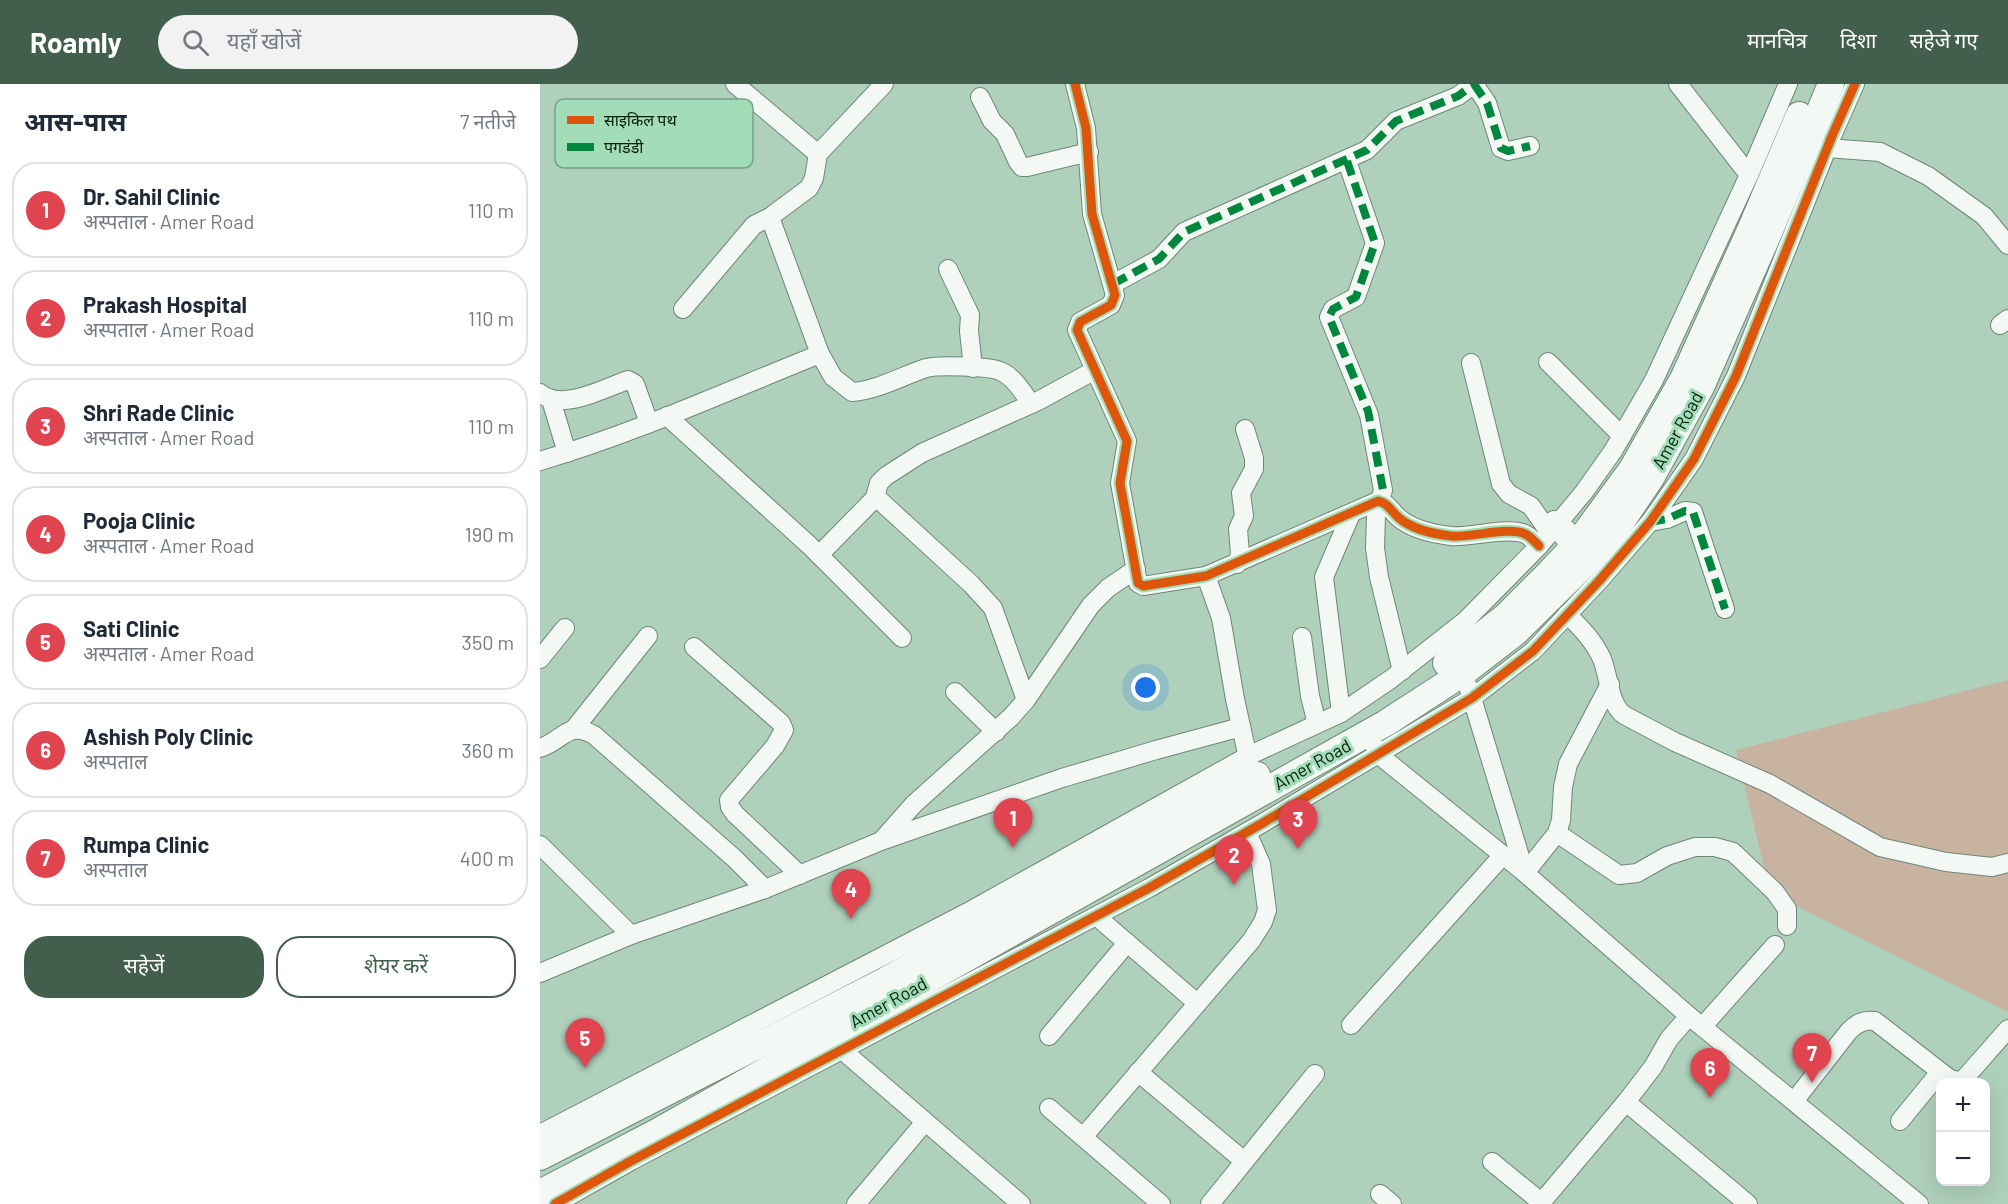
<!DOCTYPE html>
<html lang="hi">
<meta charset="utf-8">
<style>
body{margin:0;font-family:Barlow,"Noto Sans Devanagari",sans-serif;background:#f2f2f3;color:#1f2937}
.controls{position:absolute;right:18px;bottom:18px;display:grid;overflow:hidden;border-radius:12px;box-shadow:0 6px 24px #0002}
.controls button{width:54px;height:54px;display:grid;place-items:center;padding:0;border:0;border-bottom:2px solid #e0e1e3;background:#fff;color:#1f2937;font:30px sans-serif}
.you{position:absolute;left:606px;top:604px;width:21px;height:21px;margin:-15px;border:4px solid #fff;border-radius:50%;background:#1a73e8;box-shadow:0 0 0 9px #1a73e833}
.badge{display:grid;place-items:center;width:39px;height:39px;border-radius:50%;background:#425e4d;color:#fff;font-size:20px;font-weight:700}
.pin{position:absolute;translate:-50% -50px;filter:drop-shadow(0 2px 3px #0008)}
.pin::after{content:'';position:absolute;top:32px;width:21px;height:18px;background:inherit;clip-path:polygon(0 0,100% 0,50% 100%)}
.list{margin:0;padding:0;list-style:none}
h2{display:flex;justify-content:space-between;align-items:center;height:78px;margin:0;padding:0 24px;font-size:26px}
h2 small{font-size:20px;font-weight:400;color:#747a83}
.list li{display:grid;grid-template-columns:39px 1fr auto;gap:18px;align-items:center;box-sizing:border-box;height:96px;margin:0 12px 12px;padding:0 12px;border:2px solid #e0e1e3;border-radius:24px}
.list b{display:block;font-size:22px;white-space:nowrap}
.list p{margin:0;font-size:20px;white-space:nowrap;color:#747a83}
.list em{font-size:20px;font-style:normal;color:#747a83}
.actions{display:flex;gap:12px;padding:18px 24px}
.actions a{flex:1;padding:14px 0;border:2px solid #425e4d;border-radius:24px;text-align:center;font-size:21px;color:#425e4d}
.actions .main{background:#425e4d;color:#fff}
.icon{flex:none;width:33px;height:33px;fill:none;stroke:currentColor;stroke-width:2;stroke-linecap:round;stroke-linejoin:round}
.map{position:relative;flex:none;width:1468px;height:1120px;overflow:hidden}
header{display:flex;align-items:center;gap:36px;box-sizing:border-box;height:84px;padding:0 30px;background:#425e4d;color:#fff}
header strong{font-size:28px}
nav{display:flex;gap:33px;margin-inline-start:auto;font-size:21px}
.search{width:420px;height:54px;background:#f2f2f3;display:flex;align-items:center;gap:15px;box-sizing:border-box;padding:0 21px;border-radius:33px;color:#747a83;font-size:22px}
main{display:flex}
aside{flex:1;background:#fff}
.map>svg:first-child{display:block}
.green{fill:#c8b3a0}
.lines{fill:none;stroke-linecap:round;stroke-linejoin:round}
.minor-casing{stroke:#6e8778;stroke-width:20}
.highway-casing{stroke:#6e8778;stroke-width:28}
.minor{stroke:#f3f8f5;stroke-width:18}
.highway{stroke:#f3f8f5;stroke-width:26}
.quiet{stroke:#00873e;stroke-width:8;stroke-dasharray:15 8;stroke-linecap:butt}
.cycleway-casing{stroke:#a2ddb7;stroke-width:13}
.cycleway{stroke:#dd560c;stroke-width:9}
.labels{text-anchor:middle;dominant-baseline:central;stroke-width:6;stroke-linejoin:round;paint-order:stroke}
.street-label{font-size:18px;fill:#082012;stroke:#a2ddb7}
.key{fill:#a2ddb7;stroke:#74a486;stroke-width:1.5}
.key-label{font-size:16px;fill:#082012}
</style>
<header>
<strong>Roamly</strong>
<div class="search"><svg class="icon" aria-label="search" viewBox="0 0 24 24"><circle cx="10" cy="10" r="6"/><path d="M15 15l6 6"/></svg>यहाँ खोजें</div>
<nav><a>मानचित्र</a><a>दिशा</a><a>सहेजे गए</a></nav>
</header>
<main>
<aside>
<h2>आस-पास<small>7 नतीजे</small></h2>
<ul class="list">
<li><span class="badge" style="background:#e0444e">1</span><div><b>Dr. Sahil Clinic</b><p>अस्पताल · Amer Road</p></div><em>110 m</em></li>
<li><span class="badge" style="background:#e0444e">2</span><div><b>Prakash Hospital</b><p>अस्पताल · Amer Road</p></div><em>110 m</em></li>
<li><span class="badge" style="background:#e0444e">3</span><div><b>Shri Rade Clinic</b><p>अस्पताल · Amer Road</p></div><em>110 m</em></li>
<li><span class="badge" style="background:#e0444e">4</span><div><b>Pooja Clinic</b><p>अस्पताल · Amer Road</p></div><em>190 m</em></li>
<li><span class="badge" style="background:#e0444e">5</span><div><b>Sati Clinic</b><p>अस्पताल · Amer Road</p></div><em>350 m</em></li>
<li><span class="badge" style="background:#e0444e">6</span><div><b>Ashish Poly Clinic</b><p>अस्पताल</p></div><em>360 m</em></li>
<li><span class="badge" style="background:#e0444e">7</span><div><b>Rumpa Clinic</b><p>अस्पताल</p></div><em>400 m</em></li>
</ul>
<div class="actions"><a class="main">सहेजें</a><a>शेयर करें</a></div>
</aside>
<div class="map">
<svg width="1468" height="1120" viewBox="0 0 1468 1120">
<rect width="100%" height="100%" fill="#afd0bb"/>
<path class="green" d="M1468,596V928L1230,809L1196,666Z"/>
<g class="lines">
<defs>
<g id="minor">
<path d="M195,0L278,70"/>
<path d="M535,0L546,44L552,130L575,211L571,221L540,238L537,246L587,357L580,399L598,499L603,502L666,492L838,417C848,419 851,427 859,434C872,445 894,450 911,452C930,454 969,442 985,450C990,452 994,457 999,462"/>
<path d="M934,0L947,19L961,64L968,67L990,62"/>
<path d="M1138,0L1209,91"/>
<path d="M440,13L452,37L465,50L478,78L482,83H487L549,68"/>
<path d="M1287,64L1340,68L1388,92L1444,132L1468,161"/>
<path d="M807,77L835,159L816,213L793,225L789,233L829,331L843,406L836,431L835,464L839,493L862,587"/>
<path d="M408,185L430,231L429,247L433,284"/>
<path d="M573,200L619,175L644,148L827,66L856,37L918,12L934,0"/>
<path d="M143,225L214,141L232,132"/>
<path d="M1460,241L1468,235"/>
<path d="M280,270L293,293L312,308C338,306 362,292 386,284C398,281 448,282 460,287C473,292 483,308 491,320"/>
<path d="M1008,278L1082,352"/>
<path d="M931,279L961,400L969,410L991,422L1009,448"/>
<path d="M0,309C22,328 64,304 88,296L95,300L109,339"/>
<path d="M11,316L27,369"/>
<path d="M127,332L269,461L362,554"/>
<path d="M0,377C96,349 187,307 280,270L231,136L234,130L269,104L274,94L278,70L344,0"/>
<path d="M335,413L339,399L346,392L382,369L498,317L555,286"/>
<path d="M1110,438L1127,435L1145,427L1153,428L1185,525"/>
<path d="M279,471L336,413L431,500L453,524L486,616"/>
<path d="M697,480L700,470L698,445L704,432L701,409L714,385V374L705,345"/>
<path d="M666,492L681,534L695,615L710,683"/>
<path d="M1027,530C1041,544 1054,557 1062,575C1069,592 1069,620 1084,631L1135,658L1230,700L1340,763L1406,778L1452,783L1468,779"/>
<path d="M762,553L770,612L777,640"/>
<path d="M154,563L241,639L244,646L235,662L189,716L190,723L195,730L260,791"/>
<path d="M0,575L25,544"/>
<path d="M923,589L932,614L985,789L1149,932L1379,1120"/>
<path d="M415,608L456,648"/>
<path d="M801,629L784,493L811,430"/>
<path d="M34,645L108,552"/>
<path d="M835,663L839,671L985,789L1017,749L1021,736L1023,703L1028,680L1070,600"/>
<path d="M0,664C23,657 27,636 54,651L194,774L225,805"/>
<path d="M1017,749L1079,791L1097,789L1127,772L1155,763H1175L1193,768L1235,808L1247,825V842"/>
<path d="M343,755L374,720L471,633L486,616L551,521L568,504L596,485"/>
<path d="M0,761L91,851"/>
<path d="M556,832L657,919"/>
<path d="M0,889L91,851L225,805L341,757L522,694L616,666L701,643"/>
<path d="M811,941L963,771"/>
<path d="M1163,942L1235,861"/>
<path d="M509,952L587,859"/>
<path d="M302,966L481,1120"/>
<path d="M598,988L704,1077"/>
<path d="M1255,1016L1309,947C1317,939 1323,936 1335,937L1410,995L1418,997L1424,995L1468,945"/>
<path d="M1086,1018L1208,1120"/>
<path d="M509,1024L621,1120"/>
<path d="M1360,1037L1400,988"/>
<path d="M0,1050L428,828L708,672L801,629L851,595L926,536L999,462L1044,408L1073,367L1114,296L1209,91L1248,0"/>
<path d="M543,1053L711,857L723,838L727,826L721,780L707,748"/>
<path d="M952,1078L1001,1118"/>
<path d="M840,1110L852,1120"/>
<path d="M15,1120L91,1077L609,804L721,740L932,614L993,567L1059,497L1110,438L1154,375L1196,292L1292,52L1315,0"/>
<path d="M316,1120L385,1038"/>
<path d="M670,1120L775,990"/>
<path d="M1000,1120L1086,1018L1113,983L1129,955L1149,932"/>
</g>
<g id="highway">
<path d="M1015,440L1037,460"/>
<path d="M906,579L966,532L1009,489L1040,456L1092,385L1143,295L1211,144L1259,31"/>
<path d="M0,1073L346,896L717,691"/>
<path d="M0,1109L113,1050L846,639L923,589L975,549L1053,472L1082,437L1111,394L1161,303L1228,151L1291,0"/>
</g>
</defs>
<use href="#minor" class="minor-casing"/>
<use href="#highway" class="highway-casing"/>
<use href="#minor" class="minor"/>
<use href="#highway" class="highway"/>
<g class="quiet">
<path d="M934,0L947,19L961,64L968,67L990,62"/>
<path d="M807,77L835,159L816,213L793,225L789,233L828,327L843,406L841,417L845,419"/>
<path d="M573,200L619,175L644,148L827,66L856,37L918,12L934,0"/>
<path d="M1110,438L1127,435L1145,427L1153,428L1185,525"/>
</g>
<defs>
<g id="cycleway">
<path d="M535,0L546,44L552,130L575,211L571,221L540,238L537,246L587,357L580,399L598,499L603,502L666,492L838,417C848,419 851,427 859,434C872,445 894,450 911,452C930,454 969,442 985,450C990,452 994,457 999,462"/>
<path d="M15,1120L91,1077L609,804L721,740L932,614L993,567L1059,497L1110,438L1154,375L1196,292L1292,52L1315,0"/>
</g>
</defs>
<use href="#cycleway" class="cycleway-casing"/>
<use href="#cycleway" class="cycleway"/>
</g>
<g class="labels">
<g class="street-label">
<text transform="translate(1137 346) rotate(-61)">Amer Road</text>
<text transform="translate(772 680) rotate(-29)">Amer Road</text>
<text transform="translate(348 918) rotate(-29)">Amer Road</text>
</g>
</g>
<rect x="15" y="15" width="198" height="69" rx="9" class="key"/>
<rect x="27" y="32" width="27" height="8" fill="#dd560c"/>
<rect x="27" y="59" width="27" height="8" fill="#00873e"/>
<g class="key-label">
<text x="64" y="42">साइकिल पथ</text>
<text x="64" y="69">पगडंडी</text>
</g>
</svg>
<div class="controls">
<button>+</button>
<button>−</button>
</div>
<div class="you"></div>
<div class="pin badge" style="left:473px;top:764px;background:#e0444e">1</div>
<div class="pin badge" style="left:694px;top:801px;background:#e0444e">2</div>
<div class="pin badge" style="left:758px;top:765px;background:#e0444e">3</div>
<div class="pin badge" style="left:311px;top:835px;background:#e0444e">4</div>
<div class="pin badge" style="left:45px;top:984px;background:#e0444e">5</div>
<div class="pin badge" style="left:1170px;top:1014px;background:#e0444e">6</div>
<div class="pin badge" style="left:1272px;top:999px;background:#e0444e">7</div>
</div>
</main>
